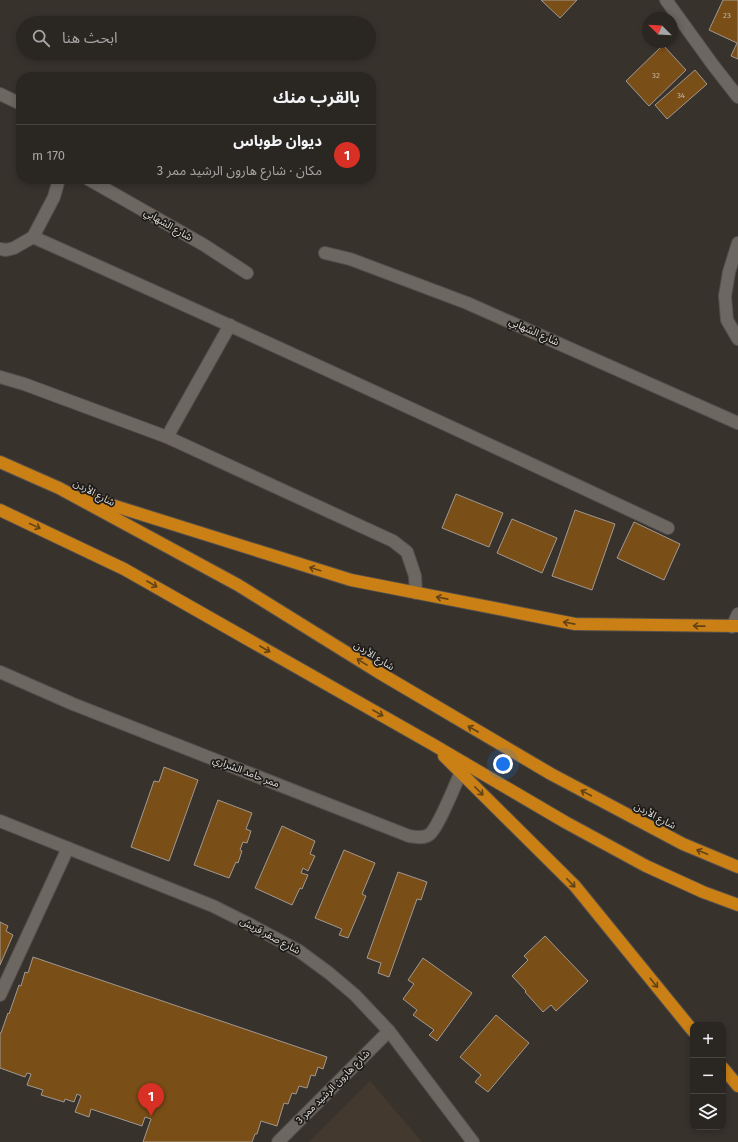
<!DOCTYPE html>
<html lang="ar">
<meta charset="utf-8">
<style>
body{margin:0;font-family:"Fira Sans","Noto Sans Arabic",sans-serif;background:#36322f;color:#f1f3f6;direction:rtl}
.controls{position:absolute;right:12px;bottom:12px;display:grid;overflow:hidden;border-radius:8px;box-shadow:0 2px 6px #0003}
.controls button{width:36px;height:36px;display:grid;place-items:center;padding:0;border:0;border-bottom:1px solid #464340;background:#2a2622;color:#f1f3f6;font:20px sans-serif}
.compass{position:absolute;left:642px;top:12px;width:36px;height:36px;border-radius:50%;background:#2a2622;box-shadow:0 2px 6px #0003;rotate:294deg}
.you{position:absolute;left:503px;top:764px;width:14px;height:14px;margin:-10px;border:3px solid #fff;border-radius:50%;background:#1a73e8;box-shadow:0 0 0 6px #1a73e833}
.badge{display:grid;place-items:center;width:26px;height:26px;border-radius:50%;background:#d93025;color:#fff;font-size:13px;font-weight:700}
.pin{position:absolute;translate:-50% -33px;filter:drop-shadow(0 1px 2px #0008)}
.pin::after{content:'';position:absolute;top:21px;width:14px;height:12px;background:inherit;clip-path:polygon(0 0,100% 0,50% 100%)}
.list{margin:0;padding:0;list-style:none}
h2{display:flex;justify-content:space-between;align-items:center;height:52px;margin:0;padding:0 16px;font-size:17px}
h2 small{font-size:13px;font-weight:400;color:#a5a5a5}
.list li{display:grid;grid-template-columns:26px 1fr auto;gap:12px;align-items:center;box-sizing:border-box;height:60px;padding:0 16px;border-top:1px solid #464340}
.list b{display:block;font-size:15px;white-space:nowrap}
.list p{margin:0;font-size:13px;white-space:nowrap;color:#a5a5a5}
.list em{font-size:13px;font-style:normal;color:#a5a5a5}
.icon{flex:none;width:22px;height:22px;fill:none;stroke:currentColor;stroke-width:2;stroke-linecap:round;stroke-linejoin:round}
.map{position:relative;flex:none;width:738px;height:1142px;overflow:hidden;direction:ltr}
.search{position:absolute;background:#2a2622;box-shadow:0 2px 6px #0003;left:16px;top:16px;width:360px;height:44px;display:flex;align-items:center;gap:10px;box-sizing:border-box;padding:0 14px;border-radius:22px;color:#a5a5a5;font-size:15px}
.panel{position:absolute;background:#2a2622;box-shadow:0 2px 6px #0003;left:16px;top:72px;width:360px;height:112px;border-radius:16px;direction:rtl}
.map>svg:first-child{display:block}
.built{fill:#43392f}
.building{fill:#794e17;stroke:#a09993}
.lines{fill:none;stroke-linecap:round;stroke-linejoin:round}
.street-casing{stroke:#55504c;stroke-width:14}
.highway-casing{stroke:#55504c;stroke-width:14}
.street{stroke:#6d6761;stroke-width:12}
.highway{stroke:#ca8014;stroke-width:12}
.oneway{stroke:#624316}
.labels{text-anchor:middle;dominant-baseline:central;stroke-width:3.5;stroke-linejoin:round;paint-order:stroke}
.number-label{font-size:8px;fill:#c6b8a8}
.street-label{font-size:10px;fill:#dfdbd8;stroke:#1d1b18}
</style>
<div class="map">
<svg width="738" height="1142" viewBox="0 0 738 1142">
<rect width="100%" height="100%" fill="#38322d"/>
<path class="built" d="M370,1081L422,1142H309Z"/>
<g class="building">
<path d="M541,0H577L560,18Z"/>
<path d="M723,0H738V59L731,56L737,43L709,30Z"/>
<path d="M663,45L686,70L649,106L626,81Z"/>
<path d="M695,70L707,84L667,119L655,105Z"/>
<path d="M456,494L503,513L489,547L442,528Z"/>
<path d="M575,510L615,524L592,590L552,576Z"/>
<path d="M512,519L557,538L542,573L497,553Z"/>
<path d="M634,522L680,544L664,580L617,558Z"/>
<path d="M164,767L198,780L169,861L131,847L154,781L159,782Z"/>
<path d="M218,800L252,813L246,829L251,831L247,843L243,842L240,850L242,851L238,863L236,862L229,878L194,865Z"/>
<path d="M282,826L315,841L310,854L315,856L308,871L303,868L301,873L308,875L302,889L300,888L292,905L255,888Z"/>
<path d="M344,850L375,863L362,894L366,896L348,938L339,935L342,929L315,918Z"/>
<path d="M398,872L427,882L421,900L417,899L389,977L378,973L381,963L367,958Z"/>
<path d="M0,922L8,926L6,931L13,935L0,965Z"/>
<path d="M545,936L588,981L556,1011L551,1005L543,1012L525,992L526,991L512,976L528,960L524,956Z"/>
<path d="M33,957L327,1057L323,1069L318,1067L315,1076L311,1075L307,1088L299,1086L296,1094L292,1093L288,1104L284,1103L277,1126L261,1121L257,1134H255L252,1142H143L151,1119L145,1117L142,1126L91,1109L89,1117L75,1112L81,1096L77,1094L74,1102L65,1099L64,1102L41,1095L43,1090L27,1085L31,1074L27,1073L25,1077L0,1068V1033H1L8,1013L9,1014L19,985L21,986L25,972L28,973Z"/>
<path d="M423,958L472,993L437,1041L429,1035L434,1030L413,1015L417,1010L403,999L414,984L408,980Z"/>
<path d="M496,1015L529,1043L488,1092L475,1082L481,1075L460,1057Z"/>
</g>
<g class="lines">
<defs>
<g id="street">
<path d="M666,0L713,65L738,97"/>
<path d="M0,94L21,104"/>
<path d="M88,179L204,245L247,273"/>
<path d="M33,237C246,332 457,429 668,528"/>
<path d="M738,243L729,272L725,296L727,320L738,339"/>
<path d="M0,249L6,250L14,248L33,237L54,197L59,179"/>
<path d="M325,253L350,259L467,303L738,423"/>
<path d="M0,377L24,384L167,437L393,541L407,552L415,576L416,593"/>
<path d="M167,437L230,325"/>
<path d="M732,627L738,614"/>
<path d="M0,672L73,704L409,836C416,837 424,839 430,834C439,826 455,785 461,772"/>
<path d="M0,821L213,906L249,924L299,951L329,973L355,995L389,1031L473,1142"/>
<path d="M0,995L68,848"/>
<path d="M278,1142L389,1031"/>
</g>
<g id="highway">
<path d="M0,462L59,488L238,585L378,672L551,774L683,844L738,867"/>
<path d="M86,497L351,580L575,624L738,626"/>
<path d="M0,510L124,569L432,744L565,822L646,866L703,892L738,905"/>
<path d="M444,756L575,886L693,1031"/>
<path d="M723,1068L738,1086"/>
</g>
</defs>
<use href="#street" class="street-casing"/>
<use href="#highway" class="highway-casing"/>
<use href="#street" class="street"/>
<use href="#highway" class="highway"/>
</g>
<defs><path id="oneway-shaft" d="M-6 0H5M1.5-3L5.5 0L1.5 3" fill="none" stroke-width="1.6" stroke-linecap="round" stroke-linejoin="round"/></defs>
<g class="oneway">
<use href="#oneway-shaft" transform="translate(35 526) rotate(25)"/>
<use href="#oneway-shaft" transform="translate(315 569) rotate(-163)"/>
<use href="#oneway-shaft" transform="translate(152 584) rotate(30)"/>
<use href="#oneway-shaft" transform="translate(442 598) rotate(-169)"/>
<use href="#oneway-shaft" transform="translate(569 623) rotate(-169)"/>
<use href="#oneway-shaft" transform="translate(699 626) rotate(-179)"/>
<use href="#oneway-shaft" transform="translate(265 649) rotate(30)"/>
<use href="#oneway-shaft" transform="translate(362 662) rotate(-148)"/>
<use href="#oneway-shaft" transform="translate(378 713) rotate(30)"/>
<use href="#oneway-shaft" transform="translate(473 729) rotate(-150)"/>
<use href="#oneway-shaft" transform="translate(479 791) rotate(45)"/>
<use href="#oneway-shaft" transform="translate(586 793) rotate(-152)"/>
<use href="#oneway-shaft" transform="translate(702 852) rotate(-157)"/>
<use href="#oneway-shaft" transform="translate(571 883) rotate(46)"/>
<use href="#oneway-shaft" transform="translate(654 983) rotate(51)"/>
</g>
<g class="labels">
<g class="number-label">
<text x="727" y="15">23</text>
<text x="656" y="75">32</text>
<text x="681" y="95">34</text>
</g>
<g class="street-label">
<text transform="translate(168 225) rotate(30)">شارع الشهابي</text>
<text transform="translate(534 332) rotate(24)">شارع الشهابي</text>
<text transform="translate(94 493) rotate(28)">شارع الأردن</text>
<text transform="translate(374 656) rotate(32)">شارع الأردن</text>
<text transform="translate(246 772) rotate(21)">ممر حامد الشراري</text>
<text transform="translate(655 816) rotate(28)">شارع الأردن</text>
<text transform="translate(270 936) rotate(28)">شارع صقر قريش</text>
<text transform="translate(333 1087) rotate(-45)">شارع هارون الرشيد ممر 3</text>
</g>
</g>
</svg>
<div class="controls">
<button>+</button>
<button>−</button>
<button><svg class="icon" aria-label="layers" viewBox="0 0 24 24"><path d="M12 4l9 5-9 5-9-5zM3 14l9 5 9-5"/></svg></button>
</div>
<svg class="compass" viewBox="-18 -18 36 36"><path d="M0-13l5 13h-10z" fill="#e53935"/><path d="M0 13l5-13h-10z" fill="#a5a5a5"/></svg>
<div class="you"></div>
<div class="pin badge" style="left:151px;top:1116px">1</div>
<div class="search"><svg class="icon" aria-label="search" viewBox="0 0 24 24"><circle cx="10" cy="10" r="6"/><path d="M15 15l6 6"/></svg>ابحث هنا</div>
<section class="panel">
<h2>بالقرب منك<small></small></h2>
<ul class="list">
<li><span class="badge">1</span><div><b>ديوان طوباس</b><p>مكان · شارع هارون الرشيد ممر 3</p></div><em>170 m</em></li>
</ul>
</section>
</div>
